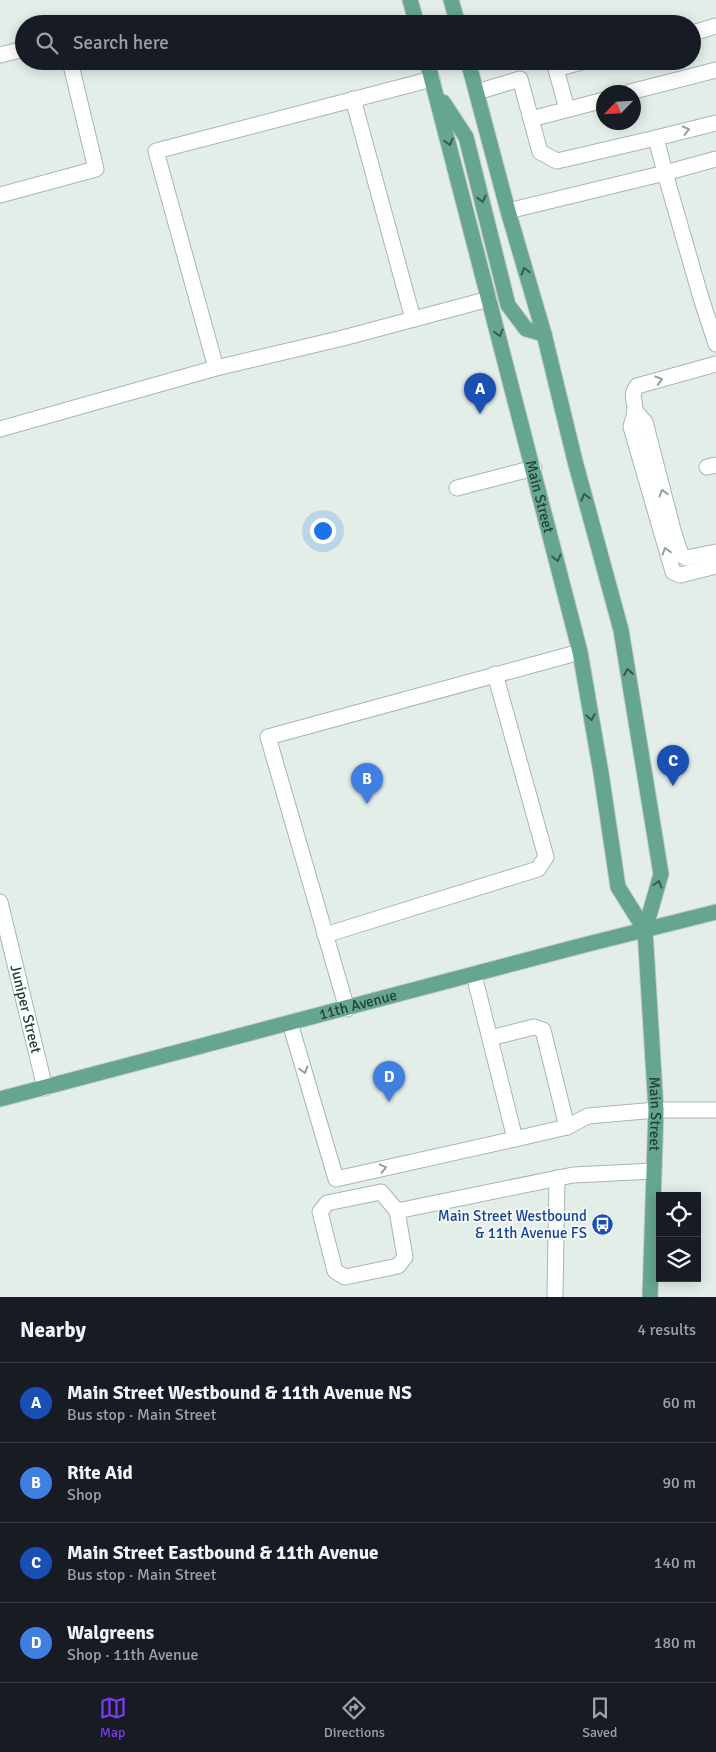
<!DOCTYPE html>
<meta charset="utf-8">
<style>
body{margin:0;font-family:Signika,sans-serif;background:#20242c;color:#f1f3f6}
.controls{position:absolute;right:15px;bottom:15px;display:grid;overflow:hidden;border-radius:0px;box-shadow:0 2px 12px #0003}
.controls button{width:45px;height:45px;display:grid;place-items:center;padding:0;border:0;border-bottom:1px solid #363941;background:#171b24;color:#f1f3f6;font:25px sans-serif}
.compass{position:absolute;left:596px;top:85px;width:45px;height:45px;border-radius:50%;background:#171b24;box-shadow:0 2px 12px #0003;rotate:245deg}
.you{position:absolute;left:322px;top:530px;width:18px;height:18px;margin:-12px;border:4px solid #fff;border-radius:50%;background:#1a73e8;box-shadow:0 0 0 8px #1a73e833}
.badge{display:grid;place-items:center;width:32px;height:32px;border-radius:50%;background:#7c3aed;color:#fff;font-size:16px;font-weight:700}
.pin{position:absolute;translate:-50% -41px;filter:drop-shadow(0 1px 2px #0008)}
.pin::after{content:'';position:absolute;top:26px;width:18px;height:15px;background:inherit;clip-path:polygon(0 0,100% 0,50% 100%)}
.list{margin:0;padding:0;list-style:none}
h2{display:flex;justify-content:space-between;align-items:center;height:65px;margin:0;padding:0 20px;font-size:21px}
h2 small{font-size:16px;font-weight:400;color:#9ea1a6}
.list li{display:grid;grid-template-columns:32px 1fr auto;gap:15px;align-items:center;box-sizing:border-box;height:80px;padding:0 20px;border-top:1px solid #363941}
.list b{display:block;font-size:19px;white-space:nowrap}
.list p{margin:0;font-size:16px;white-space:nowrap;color:#9ea1a6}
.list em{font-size:16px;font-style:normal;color:#9ea1a6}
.icon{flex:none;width:28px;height:28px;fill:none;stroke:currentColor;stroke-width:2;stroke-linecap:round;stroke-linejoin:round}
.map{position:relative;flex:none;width:716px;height:1297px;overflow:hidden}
.search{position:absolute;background:#171b24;box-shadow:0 2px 12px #0003;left:15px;right:15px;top:15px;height:55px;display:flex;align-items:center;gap:12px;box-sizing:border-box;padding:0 18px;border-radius:28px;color:#9ea1a6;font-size:19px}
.sheet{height:385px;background:#171b24}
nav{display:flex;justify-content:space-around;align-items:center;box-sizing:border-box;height:70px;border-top:1px solid #363941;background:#171b24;font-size:14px;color:#9ea1a6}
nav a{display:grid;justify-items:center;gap:2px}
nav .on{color:#7c3aed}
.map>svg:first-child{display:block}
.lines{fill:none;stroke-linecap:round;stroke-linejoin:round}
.minor-casing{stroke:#a6b7b0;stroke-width:17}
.major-casing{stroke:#c1cac7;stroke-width:17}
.minor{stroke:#fff;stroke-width:15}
.major{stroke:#66a691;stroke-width:15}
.oneway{stroke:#90a09b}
.oneway2{stroke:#335b4e}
.labels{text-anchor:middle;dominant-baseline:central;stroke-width:4;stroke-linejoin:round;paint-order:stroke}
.street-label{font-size:15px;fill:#224237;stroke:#f5faf7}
.transit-label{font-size:15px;fill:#164399;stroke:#f5faf7;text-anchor:end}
</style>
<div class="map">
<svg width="716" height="1297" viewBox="0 0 716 1297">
<rect width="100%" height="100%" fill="#e4eee9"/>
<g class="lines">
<defs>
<g id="minor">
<path d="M696,32L716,26"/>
<path d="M0,55L24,49"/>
<path d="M432,79L156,151L216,368L343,338L489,299"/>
<path d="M477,92L520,79L540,152L557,161L656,138L665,173L508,211"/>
<path d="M630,92L716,70"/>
<path d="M353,99L413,319"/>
<path d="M567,109L556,69L585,61"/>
<path d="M531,119L604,100"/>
<path d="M656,138L716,123"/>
<path d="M716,159L665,173L701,298L716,344"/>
<path d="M0,195L96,169L70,61"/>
<path d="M716,364L637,386C630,395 635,400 635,410C635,415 632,422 631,427L673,572L680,575L716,566"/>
<path d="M635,411L645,422L673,530L681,555L686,558L716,552"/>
<path d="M0,429L216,368"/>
<path d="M707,467L716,465"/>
<path d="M457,488L534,468"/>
<path id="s1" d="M0,902L45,1088"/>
<path d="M325,935L538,869L546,857L495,674"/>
<path d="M474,975L515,1139L567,1127L588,1116L656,1110H716"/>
<path d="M347,1009L268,737L580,652"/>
<path d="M290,1023L336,1179L515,1139"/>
<path d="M490,1038L534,1027L543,1030L567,1127"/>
<path d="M397,1211L405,1257L398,1266L345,1277L335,1271L320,1212L327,1203L381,1192L397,1211L573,1175L654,1171"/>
<path d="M555,1294L557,1178"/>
</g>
<g id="major">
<path d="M410,0L417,24"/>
<path d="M451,0L458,24"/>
<path id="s2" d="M427,61L580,652L601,773L618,887L645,930"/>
<path id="s3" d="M468,61L508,211L544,334L575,461L621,630L661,874L645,930L656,1110L650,1297"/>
<path d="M443,102L466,137L508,305L526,329L544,334"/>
<path id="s4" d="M0,1099L584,945L716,912"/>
</g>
</defs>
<use href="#minor" class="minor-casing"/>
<use href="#major" class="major-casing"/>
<use href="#minor" class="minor"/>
<use href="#major" class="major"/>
</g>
<defs><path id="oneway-chevron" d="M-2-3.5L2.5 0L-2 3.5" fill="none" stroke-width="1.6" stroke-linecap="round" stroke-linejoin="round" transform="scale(1.25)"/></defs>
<g class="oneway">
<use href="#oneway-chevron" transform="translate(686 130) rotate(-14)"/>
<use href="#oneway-chevron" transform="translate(659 380) rotate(-16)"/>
<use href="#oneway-chevron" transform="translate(663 493) rotate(-105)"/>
<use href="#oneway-chevron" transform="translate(666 551) rotate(-106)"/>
<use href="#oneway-chevron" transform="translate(304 1070) rotate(74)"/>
<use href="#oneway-chevron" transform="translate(383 1168) rotate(-13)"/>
</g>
<g class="oneway2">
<use href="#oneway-chevron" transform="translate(449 142) rotate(75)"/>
<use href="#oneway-chevron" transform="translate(482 199) rotate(76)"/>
<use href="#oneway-chevron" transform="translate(525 271) rotate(-106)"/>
<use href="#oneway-chevron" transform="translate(499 333) rotate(75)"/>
<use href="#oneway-chevron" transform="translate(585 497) rotate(-105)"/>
<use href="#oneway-chevron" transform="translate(557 558) rotate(76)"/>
<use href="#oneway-chevron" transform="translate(628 672) rotate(-99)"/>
<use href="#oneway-chevron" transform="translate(591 717) rotate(80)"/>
<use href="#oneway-chevron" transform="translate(658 884) rotate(-74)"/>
</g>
<defs>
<symbol id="bus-disc" viewBox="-11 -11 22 22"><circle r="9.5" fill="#1a4fb4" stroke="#f5faf7"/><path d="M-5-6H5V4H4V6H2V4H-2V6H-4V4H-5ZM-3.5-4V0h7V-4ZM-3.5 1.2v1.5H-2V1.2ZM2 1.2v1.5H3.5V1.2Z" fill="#fff"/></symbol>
</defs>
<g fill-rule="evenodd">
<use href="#bus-disc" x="590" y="1212" width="25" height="25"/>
</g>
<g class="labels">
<g class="street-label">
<text stroke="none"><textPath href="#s2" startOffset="450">Main Street</textPath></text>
<text stroke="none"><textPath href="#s4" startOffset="370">11th Avenue</textPath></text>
<text stroke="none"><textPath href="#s1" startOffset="110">Juniper Street</textPath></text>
<text stroke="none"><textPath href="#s3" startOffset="1079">Main Street</textPath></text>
</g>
<g class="transit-label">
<text x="587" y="1216">Main Street Westbound<tspan x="587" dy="17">&amp; 11th Avenue FS</tspan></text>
</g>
</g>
</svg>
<div class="controls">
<button><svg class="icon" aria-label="locate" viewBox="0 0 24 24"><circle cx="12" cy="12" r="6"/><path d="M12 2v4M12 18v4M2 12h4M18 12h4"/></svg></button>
<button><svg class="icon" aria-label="layers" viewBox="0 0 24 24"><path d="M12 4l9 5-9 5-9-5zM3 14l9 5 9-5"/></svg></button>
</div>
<svg class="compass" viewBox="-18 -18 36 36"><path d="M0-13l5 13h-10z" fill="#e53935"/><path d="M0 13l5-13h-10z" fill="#9ea1a6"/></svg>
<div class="you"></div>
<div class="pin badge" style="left:480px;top:414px;background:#1a4fb4">A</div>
<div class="pin badge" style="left:367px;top:804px;background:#3f7fe0">B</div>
<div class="pin badge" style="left:673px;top:786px;background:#1a4fb4">C</div>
<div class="pin badge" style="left:389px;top:1102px;background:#3f7fe0">D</div>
<div class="search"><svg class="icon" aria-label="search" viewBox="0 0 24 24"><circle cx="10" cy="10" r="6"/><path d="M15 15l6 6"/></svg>Search here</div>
</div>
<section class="sheet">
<h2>Nearby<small>4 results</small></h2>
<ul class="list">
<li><span class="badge" style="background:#1a4fb4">A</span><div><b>Main Street Westbound &amp; 11th Avenue NS</b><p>Bus stop · Main Street</p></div><em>60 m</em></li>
<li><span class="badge" style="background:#3f7fe0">B</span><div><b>Rite Aid</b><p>Shop</p></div><em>90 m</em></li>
<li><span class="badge" style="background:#1a4fb4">C</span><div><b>Main Street Eastbound &amp; 11th Avenue</b><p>Bus stop · Main Street</p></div><em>140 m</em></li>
<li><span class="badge" style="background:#3f7fe0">D</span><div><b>Walgreens</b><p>Shop · 11th Avenue</p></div><em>180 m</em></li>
</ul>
</section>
<nav>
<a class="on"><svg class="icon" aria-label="map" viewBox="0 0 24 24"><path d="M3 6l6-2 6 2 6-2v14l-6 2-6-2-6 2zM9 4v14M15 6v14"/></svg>Map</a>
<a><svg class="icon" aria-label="directions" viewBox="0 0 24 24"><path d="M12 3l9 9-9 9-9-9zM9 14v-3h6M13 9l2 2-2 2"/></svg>Directions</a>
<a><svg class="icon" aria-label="saved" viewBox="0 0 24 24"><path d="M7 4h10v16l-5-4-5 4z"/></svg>Saved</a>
</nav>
